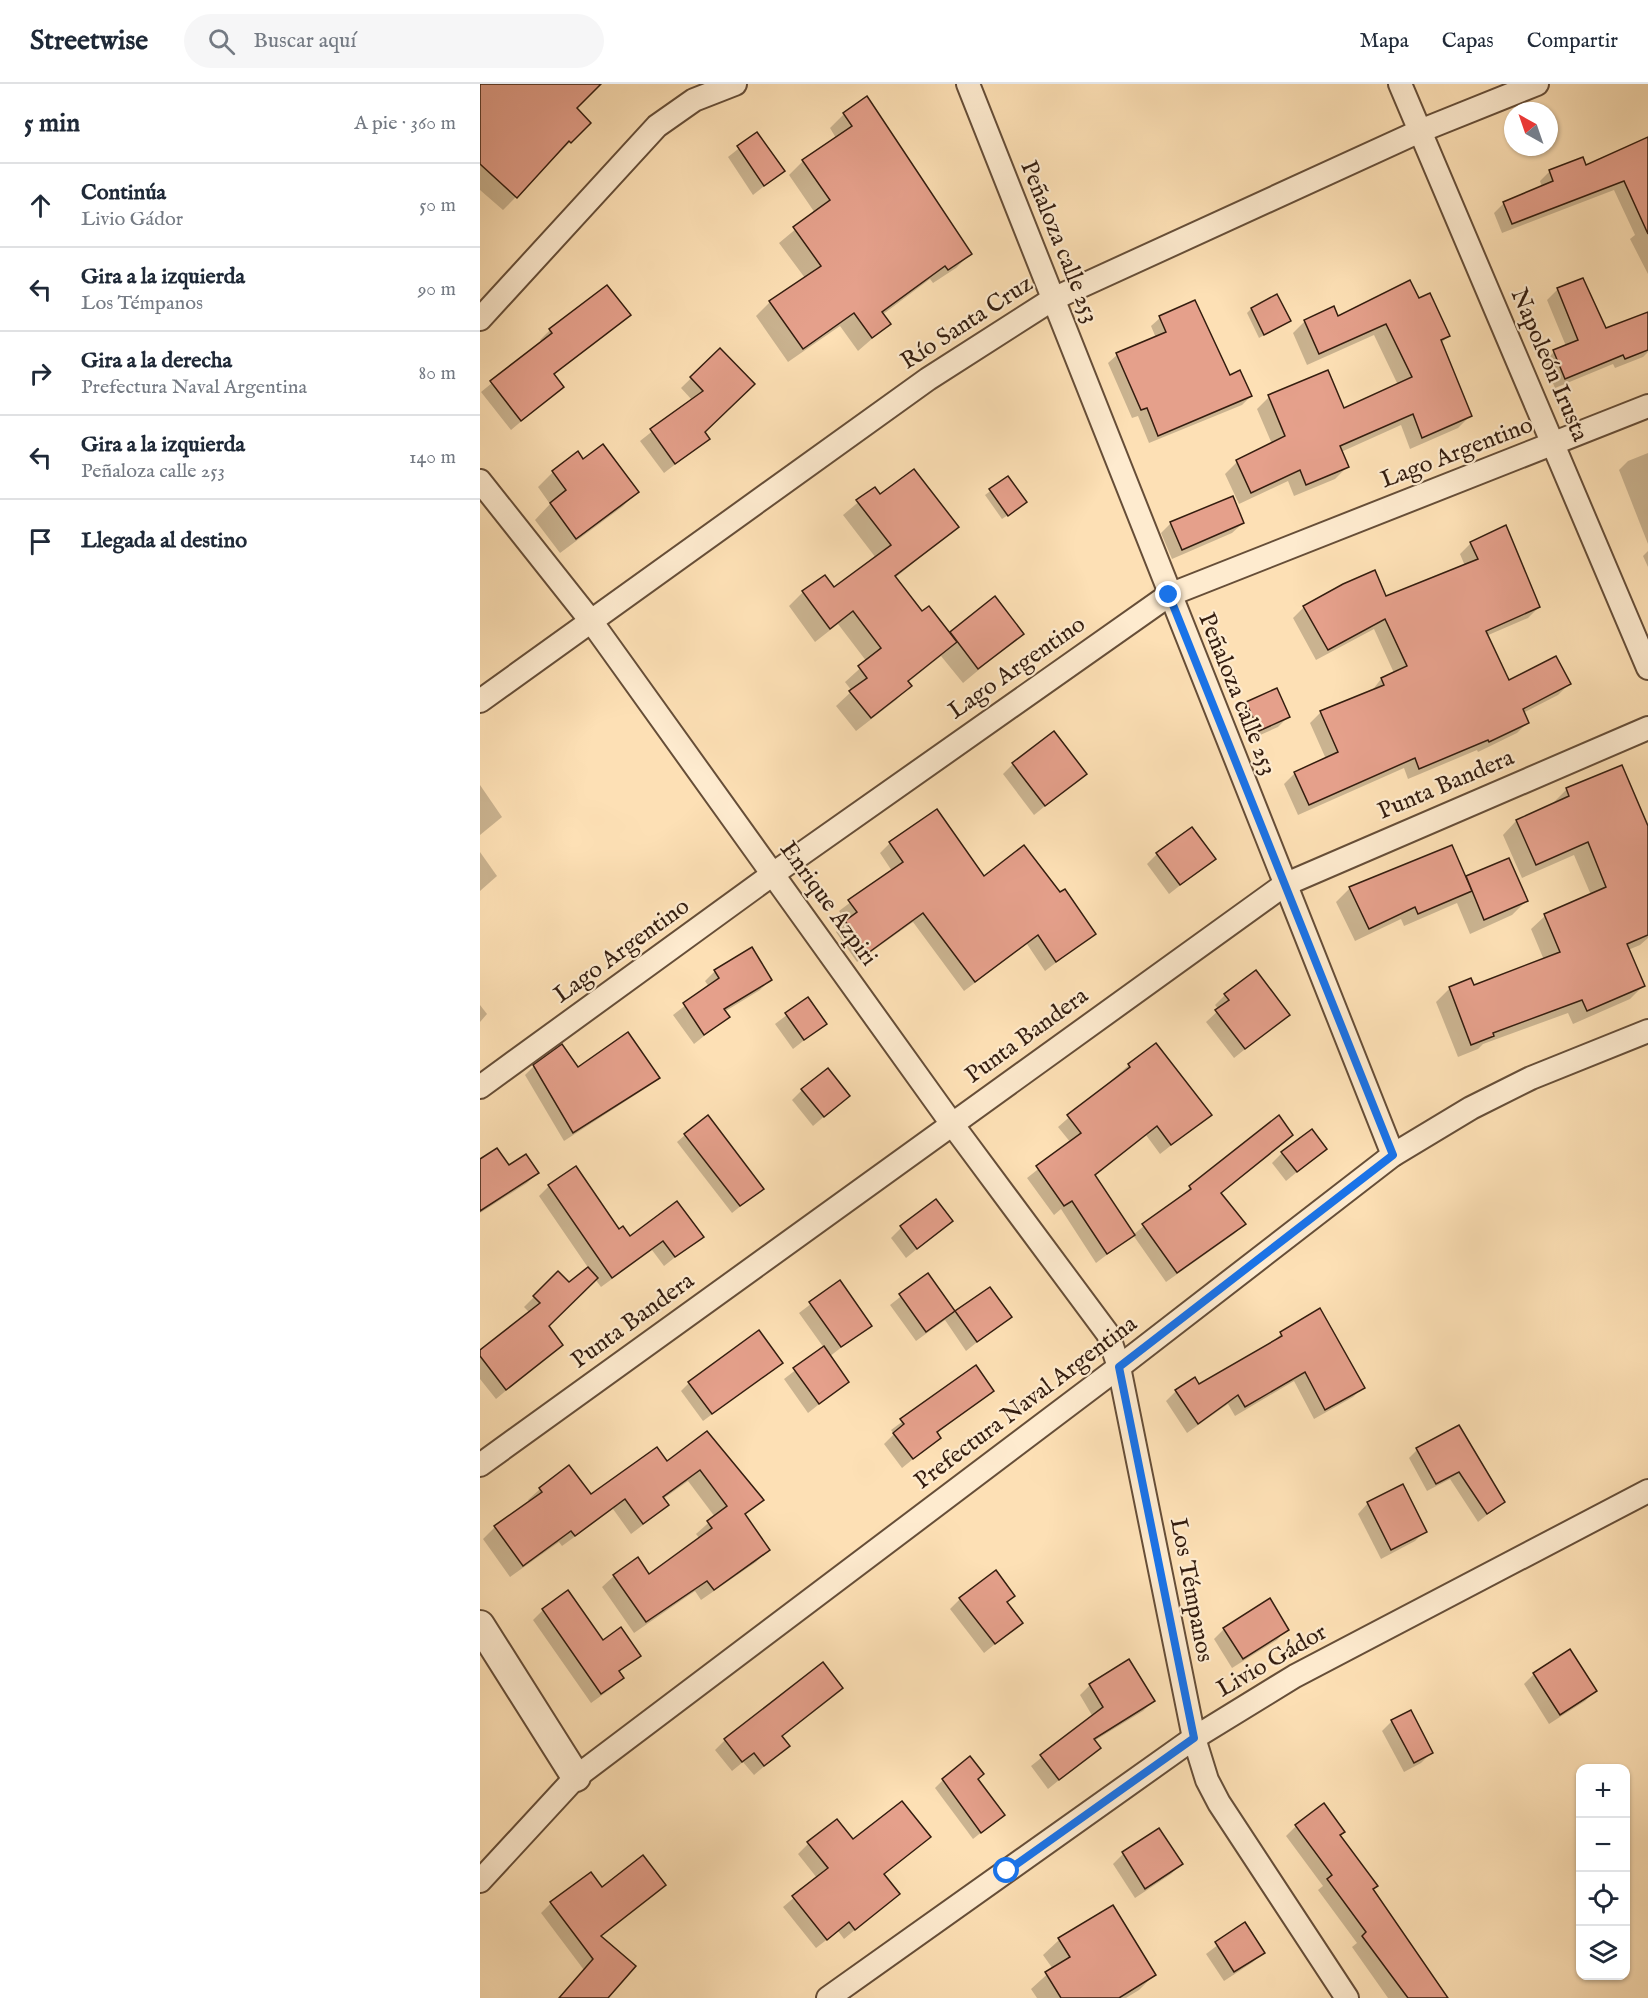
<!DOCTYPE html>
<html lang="es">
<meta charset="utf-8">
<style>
body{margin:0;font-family:"IM FELL English",serif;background:#f6f6f7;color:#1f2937}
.controls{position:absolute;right:18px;bottom:18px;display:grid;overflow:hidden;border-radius:12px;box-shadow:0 2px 4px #0004}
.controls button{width:54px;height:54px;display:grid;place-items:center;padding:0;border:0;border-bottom:2px solid #e0e1e3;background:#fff;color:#1f2937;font:30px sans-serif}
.compass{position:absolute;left:1024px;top:18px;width:54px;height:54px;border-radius:50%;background:#fff;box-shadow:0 2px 4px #0004;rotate:320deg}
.stop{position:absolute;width:18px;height:18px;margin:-14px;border:4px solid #1a73e8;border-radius:50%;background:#fff}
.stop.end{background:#1a73e8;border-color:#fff;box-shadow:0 2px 6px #0008}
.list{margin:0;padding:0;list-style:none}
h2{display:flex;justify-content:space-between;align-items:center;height:78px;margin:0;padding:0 24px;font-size:26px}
h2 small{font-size:20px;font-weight:400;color:#747a83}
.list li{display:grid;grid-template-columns:39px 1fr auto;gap:18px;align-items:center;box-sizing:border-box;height:84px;padding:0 24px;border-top:2px solid #e0e1e3}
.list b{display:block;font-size:22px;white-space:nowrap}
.list p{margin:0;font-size:20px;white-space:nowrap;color:#747a83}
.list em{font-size:20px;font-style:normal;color:#747a83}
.icon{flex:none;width:33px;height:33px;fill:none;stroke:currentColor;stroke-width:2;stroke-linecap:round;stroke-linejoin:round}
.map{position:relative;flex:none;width:1168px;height:1914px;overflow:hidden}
header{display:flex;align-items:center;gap:36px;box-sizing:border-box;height:84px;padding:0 30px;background:#fff;border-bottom:2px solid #e0e1e3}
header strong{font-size:28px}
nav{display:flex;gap:33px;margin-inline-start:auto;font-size:21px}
.search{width:420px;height:54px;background:#f6f6f7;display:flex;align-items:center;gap:15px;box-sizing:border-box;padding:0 21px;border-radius:33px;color:#747a83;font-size:22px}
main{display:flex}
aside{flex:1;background:#fff}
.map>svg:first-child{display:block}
.shadow{fill:#0003}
.building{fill:#e5a08b;stroke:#341d0f;stroke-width:1.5}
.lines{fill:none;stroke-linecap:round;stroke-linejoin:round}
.minor-casing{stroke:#664e38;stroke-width:26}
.tertiary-casing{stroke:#664e38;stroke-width:32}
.minor{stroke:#feebcf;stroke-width:22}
.tertiary{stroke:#feebcf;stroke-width:28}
.route{stroke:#1a73e8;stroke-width:8}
.labels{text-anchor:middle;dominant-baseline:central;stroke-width:4.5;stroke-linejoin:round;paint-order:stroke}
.street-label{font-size:24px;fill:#341d0f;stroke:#feebcf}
</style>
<header>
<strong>Streetwise</strong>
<div class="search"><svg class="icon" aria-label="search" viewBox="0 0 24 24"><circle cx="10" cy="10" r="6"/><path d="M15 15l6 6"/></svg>Buscar aquí</div>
<nav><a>Mapa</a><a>Capas</a><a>Compartir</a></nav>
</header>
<main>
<aside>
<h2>5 min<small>A pie · 360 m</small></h2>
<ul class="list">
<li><svg class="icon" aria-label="ahead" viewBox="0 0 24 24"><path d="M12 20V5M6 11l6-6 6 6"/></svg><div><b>Continúa</b><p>Livio Gádor</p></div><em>50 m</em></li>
<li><svg class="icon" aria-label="left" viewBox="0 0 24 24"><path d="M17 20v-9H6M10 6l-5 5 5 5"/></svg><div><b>Gira a la izquierda</b><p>Los Témpanos</p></div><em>90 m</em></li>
<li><svg class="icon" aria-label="right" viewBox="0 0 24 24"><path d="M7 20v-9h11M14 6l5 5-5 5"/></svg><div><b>Gira a la derecha</b><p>Prefectura Naval Argentina</p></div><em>80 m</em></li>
<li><svg class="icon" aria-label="left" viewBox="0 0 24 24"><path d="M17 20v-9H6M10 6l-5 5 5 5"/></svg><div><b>Gira a la izquierda</b><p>Peñaloza calle 253</p></div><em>140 m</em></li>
<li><svg class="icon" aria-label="arrive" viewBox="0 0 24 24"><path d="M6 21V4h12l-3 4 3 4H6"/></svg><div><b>Llegada al destino</b></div></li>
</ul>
</aside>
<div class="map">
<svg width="1168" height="1914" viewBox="0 0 1168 1914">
<rect width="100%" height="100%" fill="#fde0b5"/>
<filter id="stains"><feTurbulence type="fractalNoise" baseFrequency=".00333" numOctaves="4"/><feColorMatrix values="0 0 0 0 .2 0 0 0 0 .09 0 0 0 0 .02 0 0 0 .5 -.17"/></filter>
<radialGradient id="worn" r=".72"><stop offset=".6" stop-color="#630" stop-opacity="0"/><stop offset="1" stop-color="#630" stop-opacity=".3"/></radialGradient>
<g class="shadow">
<path d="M0,0H104L95,24L109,39L23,126L0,106Z"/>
<path d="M364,30L490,170L476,184L453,199L450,195L402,231L409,240L378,267L360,242L308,278L276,232L290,218L325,194L299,159L335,129L309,91L323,77L356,54L350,44Z"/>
<path d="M277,50L303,87L273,111L248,73Z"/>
<path d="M1168,55V190L1150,155L1155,151L1134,106L1022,149L1014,129L1024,119L1062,103L1060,97L1070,87L1105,83Z"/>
<path d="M1102,196L1125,246L1162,232L1168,249V268L1163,273L1135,284L1133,280L1075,304L1064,278L1074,268L1086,262L1067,216L1077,206Z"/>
<path d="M938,216L969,252L961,259L990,332L978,344L930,365L921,341L861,368L867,383L855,395L814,412L808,397L759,420L745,390L757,378L792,360L777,325L789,313L863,326L918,301L894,251L827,281L813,249L825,237L857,234Z"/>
<path d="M771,225L809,237L779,254L767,229Z"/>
<path d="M149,231L73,291L82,303L31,346L1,308L62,258L60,256L70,246Z"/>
<path d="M680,234L771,312L762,321L669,359L658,332L652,334L628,279L637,271L676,254L671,242Z"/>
<path d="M240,266L223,348L228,355L184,389L160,357L212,316L201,304Z"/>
<path d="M1168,369V460L1139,386L1148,377Z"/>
<path d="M103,377L157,408L142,423L80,469L55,436L70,420L58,403L73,388Z"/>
<path d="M528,394L540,423L522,435L505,411Z"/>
<path d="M394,405L400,412L477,443L415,494L441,530L469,551L515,515L542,550L483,599L461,572L427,599L430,602L416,616L376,647L356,622L372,607L365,598L387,578L358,540L335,558L309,522L323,508L354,505L396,474L363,431Z"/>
<path d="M691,439H763L752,449L692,475L681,449Z"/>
<path d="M991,459L1059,523L1048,534L1006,552L1029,598L1089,600L1078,611L1043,629L1048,638L1037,649L998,668L997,666L928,695L924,684L818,731L804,700L815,689L846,675L830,639L841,628L891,608L901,595L914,589L894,545L836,576L813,534L824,523L905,514L985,482L980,470Z"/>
<path d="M1168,467V483L1163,472Z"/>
<path d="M767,620L808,633L798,643L769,656L757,630Z"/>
<path d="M533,680L605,690L554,731L523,690Z"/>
<path d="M1142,683L1168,746V854L1160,861L1148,866L1164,901L1150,915L1093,940L1088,929L1003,960L998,965L978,973L956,918L970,904L993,903L1064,876L1051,845L1065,832L1111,811L1094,771L1042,794L1023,751L1036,737L1073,719L1086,706Z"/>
<path d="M0,701L22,733L0,751Z"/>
<path d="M410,759L504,794L614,850L565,887L547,860L484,907L433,838L377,878L356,848L367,837L359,827L412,787L400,769Z"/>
<path d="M0,768L17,792L0,807Z"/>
<path d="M677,770L734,775L689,810L667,780Z"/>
<path d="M987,793L1046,817L1032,831L990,850L977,819L924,842L921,835L875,857L856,818L870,804Z"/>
<path d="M235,887L290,896L280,906L244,928L248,933L214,960L193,931L229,903L225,897Z"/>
<path d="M745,911L808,931L754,974L726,938L739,926L735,921Z"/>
<path d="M328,915L345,940L313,965L295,940Z"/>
<path d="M0,921L7,930L0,938Z"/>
<path d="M649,981L730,1031L680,1070L666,1051L614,1092L653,1151L616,1179L581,1125L574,1131L547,1094L591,1059L578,1043Z"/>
<path d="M54,982L98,985L178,993L169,1002L84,1057L45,991Z"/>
<path d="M322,1006L368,1012L333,1042L312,1016Z"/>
<path d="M205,1051L282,1105L252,1129L197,1058Z"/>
<path d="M811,1051L740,1110L764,1140L754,1150L686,1198L653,1151L710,1104Z"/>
<path d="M845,1065L806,1097L792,1079L802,1069Z"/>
<path d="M0,1076L28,1083L57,1089L47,1099L0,1129Z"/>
<path d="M69,1102L150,1154L222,1152L184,1182L172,1166L121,1203L115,1195L67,1242L81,1261L16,1315L0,1295V1268L50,1229L44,1223L78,1189L89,1200L109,1185L59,1112Z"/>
<path d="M471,1137L426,1174L411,1154L421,1144Z"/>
<path d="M448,1191L475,1229L510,1205L530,1232L486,1267L465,1236L436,1257L410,1221Z"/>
<path d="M360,1198L390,1241L349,1273L367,1298L328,1329L304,1295L344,1264L319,1229Z"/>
<path d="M840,1226L883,1303L873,1313L834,1335L814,1297L755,1332L748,1320L707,1349L686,1317L696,1307L719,1302L790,1260L801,1250Z"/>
<path d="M301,1279L223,1337L201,1307L209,1299Z"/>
<path d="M495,1284L512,1307L456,1350L459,1354L422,1384L404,1360L414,1350L411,1346Z"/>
<path d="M978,1343L1023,1418L998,1438L970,1395L947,1407L929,1374L937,1366Z"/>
<path d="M227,1349L281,1416L264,1432L288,1466L276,1478L221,1516L215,1507L154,1549L122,1503L134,1492H169L220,1455L216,1450L235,1433L208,1397L183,1415L187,1421L175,1432L151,1450L133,1425L82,1462L79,1458L30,1493L3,1455L15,1443L50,1419L48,1416L60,1405L110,1412L187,1379Z"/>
<path d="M888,1419L945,1447L935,1457L901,1475L878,1430Z"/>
<path d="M533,1512L526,1519L541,1539L504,1569L470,1525L480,1515Z"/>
<path d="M63,1526L122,1558L159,1571L139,1588L142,1594L132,1604L111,1619L53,1536Z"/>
<path d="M744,1545H807L797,1556L752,1584L734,1555Z"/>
<path d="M1054,1590L1115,1607L1105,1617L1069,1640L1044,1600Z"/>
<path d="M610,1601L673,1617L663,1627L614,1657L619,1664L568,1705L551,1682L613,1633L600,1611Z"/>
<path d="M361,1604L302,1653L308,1662L274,1691L263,1678L252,1687L235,1666L245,1656Z"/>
<path d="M912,1637L952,1668L941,1679L924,1688L902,1647Z"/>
<path d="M463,1696H496L523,1731L493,1755L455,1704Z"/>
<path d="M816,1742L858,1752L892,1806L967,1914H908L872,1863L877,1859L838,1806L843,1802L806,1752Z"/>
<path d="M679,1746L701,1780L691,1790L655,1814L633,1780L643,1770Z"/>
<path d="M449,1753L403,1791L418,1810L364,1855L358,1847L336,1864L303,1823L337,1794L318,1770L328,1760Z"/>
<path d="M184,1801L120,1853L126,1914H79L104,1886L61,1829L71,1819L121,1805Z"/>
<path d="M633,1823L674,1891L659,1906L646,1914H557L551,1905L573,1885L563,1871L579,1856Z"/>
<path d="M764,1841L783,1868L773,1878L744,1897L726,1870Z"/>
</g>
<g class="building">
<path d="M0,0H121L97,24L111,39L91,59L89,57L37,114L0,80Z"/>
<path d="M387,12L492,170L468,186L465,182L402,228L411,240L392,254L374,229L323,265L289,217L341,182L313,143L350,116L322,76L372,42L363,29Z"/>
<path d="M277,48L305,87L284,102L257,62Z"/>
<path d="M1168,53V150L1144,97L1032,140L1023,118L1073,97L1069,86L1103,73L1106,81Z"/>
<path d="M1103,194L1126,244L1168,228V266L1145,275L1143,271L1085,295L1073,266L1098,256L1077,204Z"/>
<path d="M930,196L939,214L950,209L970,252L961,256L992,332L942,354L933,330L860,362L869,383L826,401L820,386L771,409L756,376L805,352L788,311L848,286L864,324L932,293L906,240L839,270L824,236L854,222L858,232Z"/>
<path d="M127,201L151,231L74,290L84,303L41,337L10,297L72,249L69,245Z"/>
<path d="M797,210L811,237L784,251L771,224Z"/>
<path d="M715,216L750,291L760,286L772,312L678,352L667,324L661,326L636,269L686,248L679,232Z"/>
<path d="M240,264L275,300L225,348L230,355L195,380L170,345L223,307L210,293Z"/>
<path d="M123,360L159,408L96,455L70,419L86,406L72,387L98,367L103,375Z"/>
<path d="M434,385L479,443L415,492L442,527L449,522L477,558L428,597L432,602L391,634L369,607L387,594L378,582L401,564L373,527L350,545L322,507L345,491L354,503L411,461L376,416L395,403L400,410Z"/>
<path d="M528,392L547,418L528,432L509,405Z"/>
<path d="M753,412L764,439L702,466L690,438Z"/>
<path d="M1026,441L1060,523L1006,547L1029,596L1076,572L1091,600L1043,625L1049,639L1009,658L1008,656L939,685L935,674L829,721L814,688L858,668L840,627L904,601L901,594L927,582L905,535L848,566L823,522L863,500L895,486L906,512L998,475L990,458Z"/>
<path d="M515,512L544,550L498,585L470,548Z"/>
<path d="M797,604L810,633L779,647L766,618Z"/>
<path d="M574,647L607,690L565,722L532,679Z"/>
<path d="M1142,681L1168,742V851L1147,860L1165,902L1107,927L1102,916L1013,949L1014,952L991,961L969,903L991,894L994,901L1080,868L1064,830L1126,803L1108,758L1056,781L1036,736L1089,712L1086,704Z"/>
<path d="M457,725L504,792L544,761L580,808L585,805L616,850L576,878L558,851L495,898L443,829L388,869L365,837L377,828L368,816L423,778L409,758Z"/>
<path d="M712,743L736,775L700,801L676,769Z"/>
<path d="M972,761L992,807L938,830L935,823L889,845L869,803Z"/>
<path d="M1029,774L1048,817L1004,836L986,792Z"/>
<path d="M272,863L292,896L244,925L250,933L224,951L203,919L239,894L234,886Z"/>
<path d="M776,886L810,931L765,965L735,926L749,916L744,910Z"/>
<path d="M328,913L347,940L324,956L305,929Z"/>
<path d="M148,948L180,994L93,1049L53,981L82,960L98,983Z"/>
<path d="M676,959L732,1031L691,1061L677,1042L615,1091L655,1151L627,1170L592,1117L584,1122L556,1082L601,1049L587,1031L650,983L648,980Z"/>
<path d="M348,984L370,1012L344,1033L321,1005Z"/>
<path d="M228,1031L284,1105L260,1122L204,1050Z"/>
<path d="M799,1031L813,1051L741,1109L766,1140L697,1189L662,1140L711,1105L709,1102Z"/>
<path d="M832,1045L847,1065L817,1088L801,1068Z"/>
<path d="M17,1064L29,1081L46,1070L59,1089L0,1127V1075Z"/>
<path d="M96,1082L139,1145L143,1142L150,1152L197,1117L224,1153L195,1173L183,1157L132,1194L68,1101Z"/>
<path d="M456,1115L473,1137L437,1165L420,1142Z"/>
<path d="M108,1183L118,1194L69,1242L83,1261L26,1306L0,1272V1266L60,1219L53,1212L78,1187L89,1198Z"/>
<path d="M448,1189L475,1227L446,1248L419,1210Z"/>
<path d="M360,1196L392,1242L361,1263L329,1218Z"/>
<path d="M510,1203L532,1233L497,1258L475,1227Z"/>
<path d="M840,1224L885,1304L845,1326L825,1288L765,1323L758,1311L718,1340L695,1306L715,1293L719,1300L802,1252L800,1248Z"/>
<path d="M279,1246L303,1279L232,1330L208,1298Z"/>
<path d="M344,1262L369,1298L339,1320L313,1284Z"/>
<path d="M496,1281L514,1307L457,1348L461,1354L433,1375L413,1349L424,1340L420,1335Z"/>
<path d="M979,1341L1025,1418L1007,1430L979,1388L956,1400L936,1364Z"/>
<path d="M227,1347L284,1416L265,1430L290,1466L234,1506L227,1497L166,1538L133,1491L158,1473L169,1490L232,1444L227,1437L247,1422L220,1386L183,1413L189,1421L163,1440L145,1415L95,1452L91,1447L43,1482L14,1442L62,1408L59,1404L89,1381L111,1410L177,1363L187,1377Z"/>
<path d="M923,1400L947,1448L911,1466L887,1418Z"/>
<path d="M516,1486L535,1512L527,1518L543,1539L515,1560L479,1514Z"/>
<path d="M88,1506L123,1556L141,1543L161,1572L139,1587L144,1594L121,1610L62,1525Z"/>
<path d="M790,1514L809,1546L763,1575L743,1544Z"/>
<path d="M1090,1565L1117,1607L1080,1631L1053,1589Z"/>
<path d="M649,1575L675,1617L614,1655L621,1664L579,1696L560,1671L623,1623L609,1600Z"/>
<path d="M343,1578L363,1604L302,1652L310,1662L284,1682L274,1669L262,1678L244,1655Z"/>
<path d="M931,1626L953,1669L934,1679L911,1636Z"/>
<path d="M490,1672L504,1690L498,1695L525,1731L501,1749L462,1695Z"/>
<path d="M422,1717L451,1753L404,1790L420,1810L375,1846L369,1838L347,1856L312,1812L348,1784L327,1758L357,1735L373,1755Z"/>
<path d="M844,1719L865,1748L860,1751L898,1802L893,1805L968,1914H928L882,1852L886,1848L847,1795L852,1791L815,1741Z"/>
<path d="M679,1744L703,1780L665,1805L642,1768Z"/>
<path d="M163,1771L186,1801L121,1852L156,1882L128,1914H79L113,1875L70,1818L111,1788L122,1803Z"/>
<path d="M633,1821L676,1891L639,1914H581L565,1888L590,1873L578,1854Z"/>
<path d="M765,1838L785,1869L754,1888L735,1858Z"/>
</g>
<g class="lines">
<defs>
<g id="minor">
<path d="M488,0L913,1071"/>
<path d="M920,0L1168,584"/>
<path d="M0,235L177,42L214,16L255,0"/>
<path d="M0,397L111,537L472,1040L628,1250L639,1283L714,1654L727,1696L739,1719L867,1914"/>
<path d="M0,617L448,295L573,215L940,47L1057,0"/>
<path d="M0,1003L293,790L689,511L1168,322"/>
<path d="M0,1381L804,801L1168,644"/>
<path d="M0,1797L96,1693L639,1283L913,1071L991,1024L1051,994L1168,947"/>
<path d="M348,1914L714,1654L815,1592L1168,1407"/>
</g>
<path id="tertiary" d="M0,1541L96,1693"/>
</defs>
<use href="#minor" class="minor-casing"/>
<use href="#tertiary" class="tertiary-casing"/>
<use href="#minor" class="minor"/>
<use href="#tertiary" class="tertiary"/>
</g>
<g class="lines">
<path class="route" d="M527,1787L714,1654L639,1283L913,1071L689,511"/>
</g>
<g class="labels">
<g class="street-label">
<text transform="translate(579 158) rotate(68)">Peñaloza calle 253</text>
<text transform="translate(487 239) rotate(-33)">Río Santa Cruz</text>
<text transform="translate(1069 281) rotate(67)">Napoleón Irusta</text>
<text transform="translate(977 369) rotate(-21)">Lago Argentino</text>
<text transform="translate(537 584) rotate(-35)">Lago Argentino</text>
<text transform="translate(757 610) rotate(68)">Peñaloza calle 253</text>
<text transform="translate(966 701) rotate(-23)">Punta Bandera</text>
<text transform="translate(348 820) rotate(54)">Enrique Azpiri</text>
<text transform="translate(142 867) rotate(-36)">Lago Argentino</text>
<text transform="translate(547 952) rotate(-36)">Punta Bandera</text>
<text transform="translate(153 1237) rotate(-36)">Punta Bandera</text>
<text transform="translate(546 1319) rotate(-37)">Prefectura Naval Argentina</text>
<text transform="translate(711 1506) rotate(79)">Los Témpanos</text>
<text transform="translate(792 1577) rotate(-30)">Livio Gádor</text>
</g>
</g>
<rect width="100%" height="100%" filter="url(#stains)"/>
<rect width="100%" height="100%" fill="url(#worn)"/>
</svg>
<div class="controls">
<button>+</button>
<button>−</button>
<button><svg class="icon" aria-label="locate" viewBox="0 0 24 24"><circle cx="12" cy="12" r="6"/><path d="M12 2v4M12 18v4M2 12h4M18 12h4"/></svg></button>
<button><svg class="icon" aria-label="layers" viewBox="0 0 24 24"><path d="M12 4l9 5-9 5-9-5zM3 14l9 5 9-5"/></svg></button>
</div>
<svg class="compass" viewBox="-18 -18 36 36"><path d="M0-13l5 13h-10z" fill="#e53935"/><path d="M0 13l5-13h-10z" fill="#747a83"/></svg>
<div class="stop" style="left:527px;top:1787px"></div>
<div class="stop end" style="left:689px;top:511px"></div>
</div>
</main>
